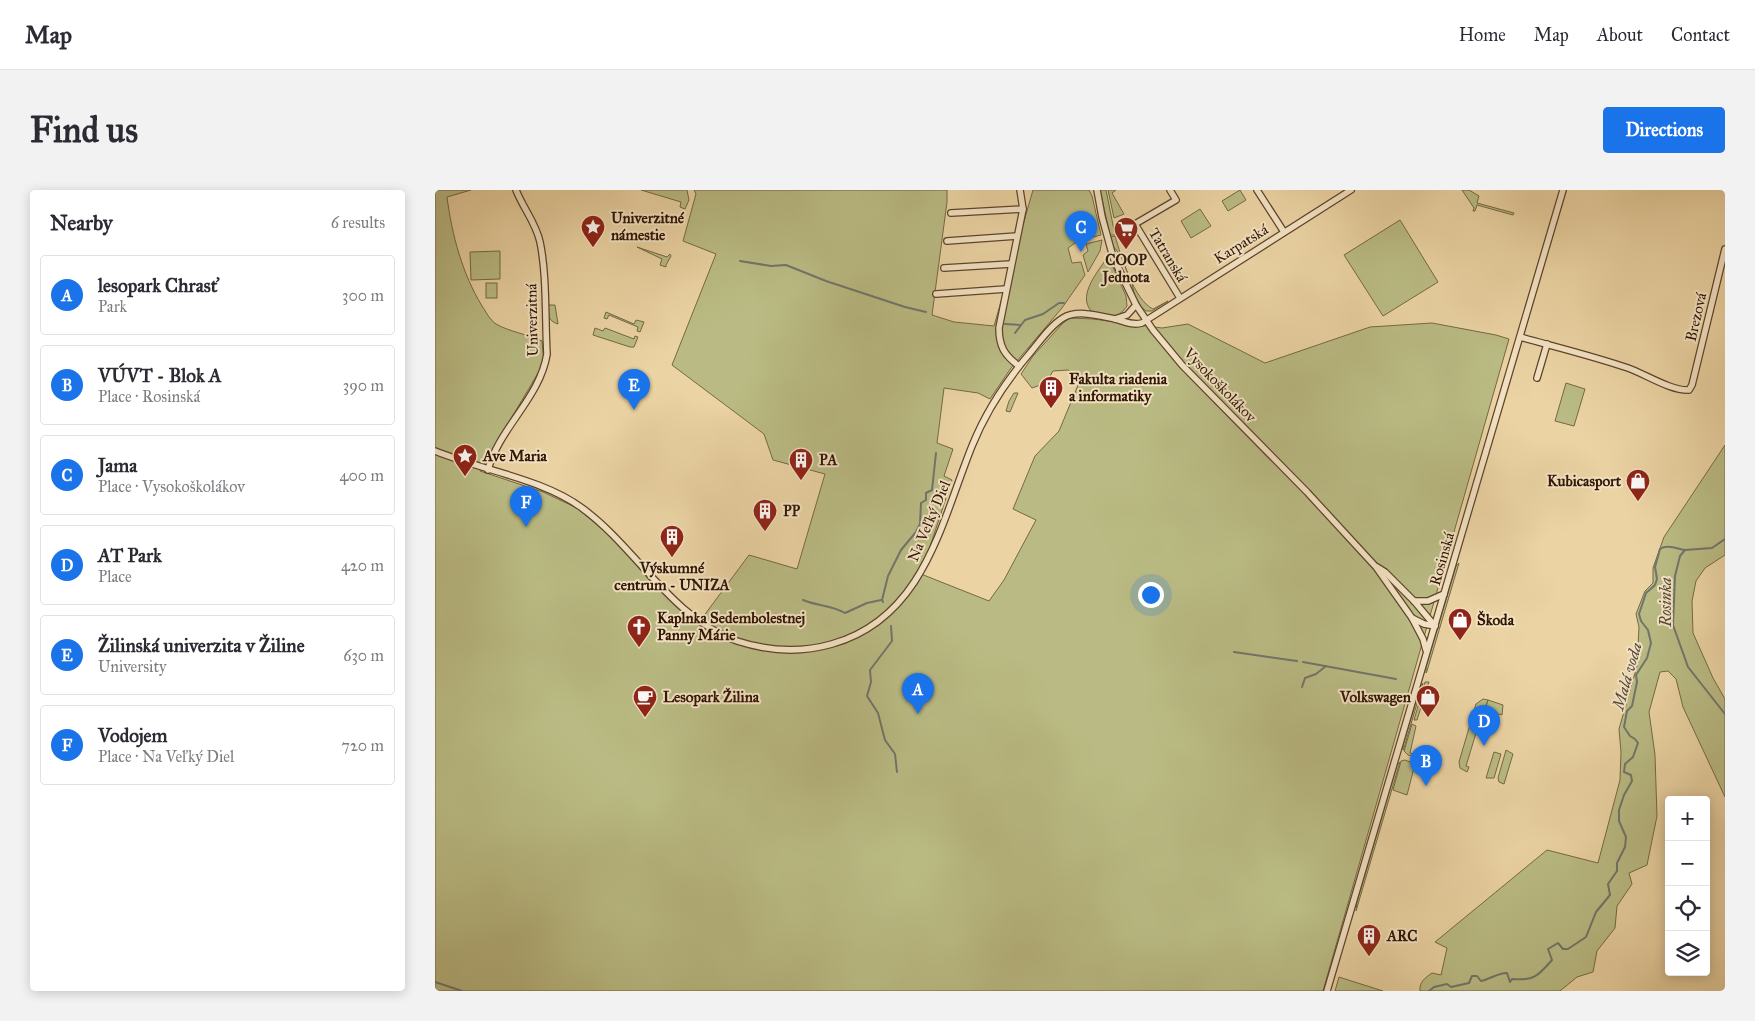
<!DOCTYPE html>
<meta charset="utf-8">
<style>
body{margin:0;font-family:"IM FELL Great Primer",serif;background:#f2f2f3;color:#2b2b33}
.controls{position:absolute;right:15px;bottom:15px;display:grid;overflow:hidden;border-radius:5px;box-shadow:0 2px 12px #0003}
.controls button{width:45px;height:45px;display:grid;place-items:center;padding:0;border:0;border-bottom:1px solid #e1e1e2;background:#fff;color:#2b2b33;font:25px sans-serif}
.you{position:absolute;left:715px;top:404px;width:18px;height:18px;margin:-12px;border:4px solid #fff;border-radius:50%;background:#1a73e8;box-shadow:0 0 0 8px #1a73e833}
.badge{display:grid;place-items:center;width:32px;height:32px;border-radius:50%;background:#1a73e8;color:#fff;font-size:16px;font-weight:700}
.pin{position:absolute;translate:-50% -41px;filter:drop-shadow(0 1px 2px #0008)}
.pin::after{content:'';position:absolute;top:26px;width:18px;height:15px;background:inherit;clip-path:polygon(0 0,100% 0,50% 100%)}
.list{margin:0;padding:0;list-style:none}
h2{display:flex;justify-content:space-between;align-items:center;height:65px;margin:0;padding:0 20px;font-size:21px}
h2 small{font-size:16px;font-weight:400;color:#7c7c81}
.list li{display:grid;grid-template-columns:32px 1fr auto;gap:15px;align-items:center;box-sizing:border-box;height:80px;margin:0 10px 10px;padding:0 10px;border:1px solid #e1e1e2;border-radius:5px}
.list b{display:block;font-size:19px;white-space:nowrap}
.list p{margin:0;font-size:16px;white-space:nowrap;color:#7c7c81}
.list em{font-size:16px;font-style:normal;color:#7c7c81}
.icon{flex:none;width:28px;height:28px;fill:none;stroke:currentColor;stroke-width:2;stroke-linecap:round;stroke-linejoin:round}
.map{position:relative;flex:none;width:1290px;height:801px;overflow:hidden;border-radius:5px}
header{display:flex;align-items:center;gap:30px;box-sizing:border-box;height:70px;padding:0 25px;background:#fff;border-bottom:1px solid #e1e1e2}
header strong{font-size:24px}
nav{display:flex;gap:28px;margin-inline-start:auto;font-size:18px}
.intro{display:flex;align-items:center;justify-content:space-between;box-sizing:border-box;height:120px;padding:0 30px}
h1{margin:0;font-size:35px}
.button{padding:12px 22px;border-radius:5px;background:#1a73e8;color:#fff;font-size:18px;font-weight:700}
main{display:flex;gap:30px;padding:0 30px}
aside{flex:1;background:#fff;border-radius:5px;box-shadow:0 2px 12px #0003}
.map>svg:first-child{display:block}
.green{fill:#babb84;stroke:#756844}
.lines{fill:none;stroke-linecap:round;stroke-linejoin:round}
.stream{stroke:#71756b;stroke-width:2}
.minor-casing{stroke:#5f442b;stroke-width:8}
.minor{stroke:#f2e2c3;stroke-width:5.5}
.labels{text-anchor:middle;dominant-baseline:central;stroke-width:4;stroke-linejoin:round;paint-order:stroke}
.poi-label{font-size:15px;font-weight:bold;fill:#301503;stroke:#f2e2c3;text-anchor:start}
.street-label{font-size:15px;fill:#301503;stroke:#f2e2c3}
.water-label{font-size:16px;font-style:italic;fill:#514537;stroke:#f2e2c3}
</style>
<header>
<strong>Map</strong>
<nav><a>Home</a><a>Map</a><a>About</a><a>Contact</a></nav>
</header>
<div class="intro"><h1>Find us</h1><a class="button">Directions</a></div>
<main>
<aside>
<h2>Nearby<small>6 results</small></h2>
<ul class="list">
<li><span class="badge">A</span><div><b>lesopark Chrasť</b><p>Park</p></div><em>300 m</em></li>
<li><span class="badge">B</span><div><b>VÚVT - Blok A</b><p>Place · Rosinská</p></div><em>390 m</em></li>
<li><span class="badge">C</span><div><b>Jama</b><p>Place · Vysokoškolákov</p></div><em>400 m</em></li>
<li><span class="badge">D</span><div><b>AT Park</b><p>Place</p></div><em>420 m</em></li>
<li><span class="badge">E</span><div><b>Žilinská univerzita v Žiline</b><p>University</p></div><em>630 m</em></li>
<li><span class="badge">F</span><div><b>Vodojem</b><p>Place · Na Veľký Diel</p></div><em>720 m</em></li>
</ul>
</aside>
<div class="map">
<svg width="1290" height="801" viewBox="0 0 1290 801">
<rect width="100%" height="100%" fill="#ebd3a3"/>
<filter id="stains"><feTurbulence type="fractalNoise" baseFrequency=".004" numOctaves="4"/><feColorMatrix values="0 0 0 0 .2 0 0 0 0 .09 0 0 0 0 .02 0 0 0 .5 -.17"/></filter>
<radialGradient id="worn" r=".72"><stop offset=".6" stop-color="#630" stop-opacity="0"/><stop offset="1" stop-color="#630" stop-opacity=".3"/></radialGradient>
<g class="green">
<path d="M0,0H36L12,7C17,45 27,83 47,116C51,122 55,130 61,134C75,142 92,144 107,151L109,173L45,281L108,302L142,318L182,352L214,390L265,431L314,365L362,379L390,284L338,270L329,244L237,175L281,64L248,51L261,4L259,0H512V12L497,125L519,132L559,136L598,0H654L657,6L666,45L643,51L633,58L637,73L646,72L650,85L627,118L576,178L555,209L543,203L509,198L502,253L518,259L509,286L517,290L486,384L554,411L569,390L601,330L578,319L600,266L624,241L646,188L633,180L618,181L611,193L597,198L586,184L598,166L628,133L635,128L658,129L727,138L753,134L830,173L935,137L997,133L1061,145L1074,149L888,801H0Z"/>
<path d="M206,0H252L254,10L250,19L245,17L246,12Z"/>
<path d="M665,0H671L680,45H675Z"/>
<path d="M673,0H681L677,3L689,24L679,28Z"/>
<path d="M805,0L811,10L793,21L787,11Z"/>
<path d="M1027,0H1034L1044,6L1042,13L1079,23L1078,25L1042,15L1040,21H1038L1039,18Z"/>
<path d="M765,19L776,36L756,48L746,31Z"/>
<path d="M965,30L1003,92L948,126L909,65Z"/>
<path d="M680,46C686,66 699,110 718,119L733,111L717,121H711L705,116L700,107L697,94L686,66L678,56L676,47Z"/>
<path d="M667,50L665,61L653,82L648,65L653,61L651,54Z"/>
<path d="M202,57L232,67L235,64L236,66L231,75V77L225,75L227,69Z"/>
<path d="M65,61V89L36,90L35,62Z"/>
<path d="M673,66L691,106L692,116L688,121L683,125L677,126L656,121C642,104 664,81 673,66Z"/>
<rect x="51" y="93" width="11" height="15"/>
<path d="M113,115H120L123,134C113,131 113,125 113,115Z"/>
<path d="M171,122L199,134L201,130L209,132L205,142L202,141L203,137L174,125L172,129L169,128Z"/>
<path d="M160,138L168,141L170,138L199,149L200,146L203,147L199,157H195L158,145Z"/>
<path d="M1131,193L1150,199L1139,236L1120,231Z"/>
<path d="M579,203H583L575,222L571,221L574,211Z"/>
<path d="M1290,255V365L1270,378L1261,391L1257,411L1258,443L1278,488L1290,509V607L1248,517L1241,489L1233,481L1225,482L1214,522L1220,565L1222,626L1212,675L1194,683L1197,694L1182,716L1180,738L1162,761L1158,782L1142,787L1125,801H985C984,792 990,788 997,783L1006,785L1012,758L1000,752L1112,660L1163,673L1185,590L1186,562L1184,539L1202,476L1204,437L1201,424L1210,401L1218,393V378L1229,347Z"/>
<path d="M1024,373L992,481L991,483V477L1021,376Z"/>
<path d="M990,492H994L982,530H979Z"/>
<path d="M988,493L969,558L968,560V555L986,495Z"/>
<path d="M1048,509L1053,510L1049,520H1048L1031,576L1034,577L1032,582L1025,578L1024,572L1041,514Z"/>
<path d="M1053,510L1068,515L1067,525L1050,520Z"/>
<path d="M977,534L981,536L975,563L984,566L983,568L973,565L969,561Z"/>
<path d="M1071,560L1078,564L1069,594L1064,592L1063,588Z"/>
<path d="M1059,562L1066,564L1059,588H1051Z"/>
<path d="M970,570L980,574L972,605L958,600L966,571Z"/>
<path d="M965,572L921,721L922,712L962,575Z"/>
<path d="M904,787L907,788L948,801H900Z"/>
</g>
<g class="lines">
<g class="stream">
<path d="M305,71L336,76L351,75L391,91L470,117L491,122"/>
<path d="M570,134L585,135"/>
<path d="M580,143L590,130L608,124L624,113H629"/>
<path d="M1290,349L1277,358L1250,360L1245,366L1240,386L1238,435L1253,477L1290,524"/>
<path d="M368,410C382,416 397,415 410,423L432,413L446,410"/>
<path d="M448,412L447,410L453,386L466,360L481,342L485,334L486,313L491,310V303L497,300L501,263"/>
<path d="M456,436L457,451L435,480L436,492L432,506L443,523L450,550L460,564L462,582"/>
<path d="M799,462L862,471"/>
<path d="M868,472L961,489"/>
<path d="M867,497L870,488L881,484L891,476"/>
<path d="M0,792L27,801"/>
<path d="M994,801L999,797L1012,794L1016,797L1034,793L1037,786H1042L1046,791C1055,789 1063,783 1072,783L1075,792L1077,789C1099,791 1103,786 1117,770L1113,759L1123,753L1128,759H1133L1151,747L1161,722L1175,705L1173,694L1182,681V673L1190,657L1191,647L1184,631V620L1189,605L1197,591L1196,585L1189,582L1190,574L1198,567L1203,553L1200,549L1195,546L1189,537L1192,521L1197,516L1202,492L1201,485L1212,468L1216,453L1213,440L1206,431L1204,424L1211,403L1220,395L1222,389L1220,377L1225,359C1232,354 1242,359 1250,360"/>
</g>
<defs>
<g id="minor">
<path d="M662,0L667,27L678,67L701,115L718,140L747,175L872,302L941,377L977,428L989,434L1000,436"/>
<path d="M735,0L741,10L700,34L745,108"/>
<path d="M822,0L849,42"/>
<path d="M516,23L588,19"/>
<path d="M512,51L582,46"/>
<path d="M509,78L576,74"/>
<path d="M501,104L571,99"/>
<path d="M680,129L692,125L701,115"/>
<path d="M1085,147C1121,157 1158,166 1193,178C1210,184 1236,201 1254,200L1257,195L1290,59"/>
<path d="M584,176C569,165 564,156 564,138L588,19L585,0"/>
<path d="M1102,188L1112,154"/>
<path d="M0,261C46,280 108,289 147,318C202,358 235,427 302,451C333,461 366,463 397,454C489,428 506,333 537,256C551,221 571,191 595,163C605,151 615,136 628,128C642,119 665,126 680,129C689,131 697,136 707,133L916,0"/>
<path d="M53,280C64,238 105,208 112,164C110,130 112,85 105,52C101,33 88,18 81,0"/>
<path d="M942,377L950,382L979,411L1000,436"/>
<path d="M979,411H993L1009,404"/>
<path d="M977,428L988,449L991,460"/>
<path d="M892,801L1128,0"/>
</g>
</defs>
<use href="#minor" class="minor-casing"/>
<use href="#minor" class="minor"/>
</g>
<defs>
<symbol id="sight-pin" viewBox="-11 -11 22 30"><path d="M0 17L-7.5 6A9.5 9.5 0 1 1 7.5 6Z" fill="#8f2418" stroke="#f2e2c3"/><path d="M0-6L1.8-2.2L6-1.7L2.9 1.2L3.7 5.4L0 3.3L-3.7 5.4L-2.9 1.2L-6-1.7L-1.8-2.2Z" fill="#fff"/></symbol>
<symbol id="supermarket-pin" viewBox="-11 -11 22 30"><path d="M0 17L-7.5 6A9.5 9.5 0 1 1 7.5 6Z" fill="#8f2418" stroke="#f2e2c3"/><path d="M-6-5.5h2.5l.6 2H6L4.5 2H-2.5L-4.4-4H-6ZM-1.5 3.2a1.3 1.3 0 1 0 .1 0ZM3 3.2a1.3 1.3 0 1 0 .1 0Z" fill="#fff"/></symbol>
<symbol id="building-pin" viewBox="-11 -11 22 30"><path d="M0 17L-7.5 6A9.5 9.5 0 1 1 7.5 6Z" fill="#8f2418" stroke="#f2e2c3"/><path d="M-4-6H4V6H1V3H-1V6H-4ZM-2.5-4.3h1.7v1.8h-1.7ZM.8-4.3h1.7v1.8H.8ZM-2.5-1h1.7V.8h-1.7ZM.8-1h1.7V.8H.8Z" fill="#fff"/></symbol>
<symbol id="shop-pin" viewBox="-11 -11 22 30"><path d="M0 17L-7.5 6A9.5 9.5 0 1 1 7.5 6Z" fill="#8f2418" stroke="#f2e2c3"/><path d="M-5-2.5h2.3a2.7 3.5 0 0 1 5.4 0H5L5.5 6h-11ZM-1.5-2.5h3a1.5 2.3 0 0 0-3 0Z" fill="#fff"/></symbol>
<symbol id="church-pin" viewBox="-11 -11 22 30"><path d="M0 17L-7.5 6A9.5 9.5 0 1 1 7.5 6Z" fill="#8f2418" stroke="#f2e2c3"/><path d="M-1.2-6h2.4v3.5h3.3v2.4h-3.3V6h-2.4V-.1h-3.3v-2.4h3.3Z" fill="#fff"/></symbol>
<symbol id="cafe-pin" viewBox="-11 -11 22 30"><path d="M0 17L-7.5 6A9.5 9.5 0 1 1 7.5 6Z" fill="#8f2418" stroke="#f2e2c3"/><path d="M-5.5-4.5H6V0H3Q3 3.5 0 3.5H-2.5Q-5.5 3.5-5.5 0ZM3-3.2v2h1.7v-2ZM-6 4.5H4V6H-6Z" fill="#fff"/></symbol>
</defs>
<g fill-rule="evenodd">
<use href="#sight-pin" x="144" y="23" width="28" height="38"/>
<use href="#supermarket-pin" x="677" y="25" width="28" height="38"/>
<use href="#building-pin" x="602" y="184" width="28" height="38"/>
<use href="#sight-pin" x="16" y="252" width="28" height="38"/>
<use href="#building-pin" x="352" y="256" width="28" height="38"/>
<use href="#shop-pin" x="1189" y="277" width="28" height="38"/>
<use href="#building-pin" x="316" y="307" width="28" height="38"/>
<use href="#building-pin" x="223" y="333" width="28" height="38"/>
<use href="#shop-pin" x="1011" y="416" width="28" height="38"/>
<use href="#church-pin" x="190" y="423" width="28" height="38"/>
<use href="#cafe-pin" x="196" y="493" width="28" height="38"/>
<use href="#shop-pin" x="979" y="493" width="28" height="38"/>
<use href="#building-pin" x="920" y="732" width="28" height="38"/>
</g>
<g class="labels">
<g class="poi-label">
<text x="176" y="28">Univerzitné<tspan x="176" dy="17">námestie</tspan></text>
<text x="691" y="70" text-anchor="middle">COOP<tspan x="691" dy="17">Jednota</tspan></text>
<text x="634" y="189">Fakulta riadenia<tspan x="634" dy="17">a informatiky</tspan></text>
<text x="48" y="266">Ave Maria</text>
<text x="384" y="270">PA</text>
<text x="1186" y="291" text-anchor="end">Kubicasport</text>
<text x="348" y="321">PP</text>
<text x="237" y="378" text-anchor="middle">Výskumné<tspan x="237" dy="17">centrum - UNIZA</tspan></text>
<text x="222" y="428">Kaplnka Sedembolestnej<tspan x="222" dy="17">Panny Márie</tspan></text>
<text x="1042" y="430">Škoda</text>
<text x="228" y="507">Lesopark Žilina</text>
<text x="976" y="507" text-anchor="end">Volkswagen</text>
<text x="952" y="746">ARC</text>
</g>
<g class="street-label">
<text transform="translate(806 54) rotate(-32)">Karpatská</text>
<text transform="translate(733 65) rotate(59)">Tatranská</text>
<text transform="translate(1261 127) rotate(-77)">Brezová</text>
<text transform="translate(97 130) rotate(-91)">Univerzitná</text>
<text transform="translate(785 195) rotate(46)">Vysokoškolákov</text>
<text transform="translate(494 331) rotate(-67)">Na Veľký Diel</text>
<text transform="translate(1007 369) rotate(-74)">Rosinská</text>
</g>
<g class="water-label">
<text transform="translate(1230 412) rotate(-90)">Rosinka</text>
<text transform="translate(1192 486) rotate(-74)">Malá voda</text>
</g>
</g>
<rect width="100%" height="100%" filter="url(#stains)"/>
<rect width="100%" height="100%" fill="url(#worn)"/>
</svg>
<div class="controls">
<button>+</button>
<button>−</button>
<button><svg class="icon" aria-label="locate" viewBox="0 0 24 24"><circle cx="12" cy="12" r="6"/><path d="M12 2v4M12 18v4M2 12h4M18 12h4"/></svg></button>
<button><svg class="icon" aria-label="layers" viewBox="0 0 24 24"><path d="M12 4l9 5-9 5-9-5zM3 14l9 5 9-5"/></svg></button>
</div>
<div class="you"></div>
<div class="pin badge" style="left:483px;top:524px">A</div>
<div class="pin badge" style="left:991px;top:596px">B</div>
<div class="pin badge" style="left:646px;top:62px">C</div>
<div class="pin badge" style="left:1049px;top:556px">D</div>
<div class="pin badge" style="left:199px;top:220px">E</div>
<div class="pin badge" style="left:91px;top:337px">F</div>
</div>
</main>
